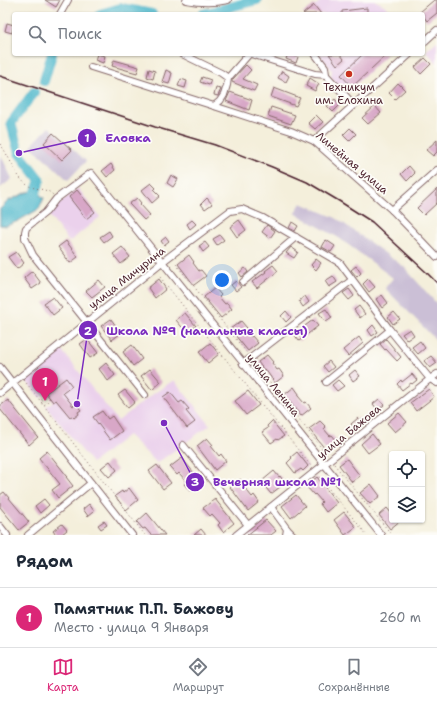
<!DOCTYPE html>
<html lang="ru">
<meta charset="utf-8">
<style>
body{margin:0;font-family:"Shantell Sans",sans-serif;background:#f6f6f7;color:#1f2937}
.controls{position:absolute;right:12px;bottom:12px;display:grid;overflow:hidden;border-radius:4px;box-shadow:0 1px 3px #0004}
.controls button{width:36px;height:36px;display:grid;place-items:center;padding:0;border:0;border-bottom:1px solid #e0e1e3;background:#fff;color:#1f2937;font:20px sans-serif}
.you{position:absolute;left:222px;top:280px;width:14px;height:14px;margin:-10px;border:3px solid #fff;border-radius:50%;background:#1a73e8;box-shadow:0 0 0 6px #1a73e833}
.badge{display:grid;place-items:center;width:26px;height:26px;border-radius:50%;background:#db2777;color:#fff;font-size:13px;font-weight:700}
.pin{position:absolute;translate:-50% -33px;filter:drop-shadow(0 1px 2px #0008)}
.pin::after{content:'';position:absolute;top:21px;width:14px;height:12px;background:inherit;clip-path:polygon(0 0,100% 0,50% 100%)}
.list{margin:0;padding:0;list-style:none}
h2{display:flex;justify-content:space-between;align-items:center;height:52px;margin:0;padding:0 16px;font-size:17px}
h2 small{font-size:13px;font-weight:400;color:#747a83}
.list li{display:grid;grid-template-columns:26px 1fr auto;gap:12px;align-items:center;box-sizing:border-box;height:60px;padding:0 16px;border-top:1px solid #e0e1e3}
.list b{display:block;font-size:15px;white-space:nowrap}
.list p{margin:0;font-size:13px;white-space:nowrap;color:#747a83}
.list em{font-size:13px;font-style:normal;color:#747a83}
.icon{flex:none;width:22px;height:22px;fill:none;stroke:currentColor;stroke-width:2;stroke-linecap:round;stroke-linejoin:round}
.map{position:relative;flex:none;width:437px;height:535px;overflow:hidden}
.search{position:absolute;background:#fff;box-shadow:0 1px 3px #0004;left:12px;right:12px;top:12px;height:44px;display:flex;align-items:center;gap:10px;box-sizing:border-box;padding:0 14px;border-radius:4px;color:#747a83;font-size:15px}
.sheet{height:112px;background:#fff}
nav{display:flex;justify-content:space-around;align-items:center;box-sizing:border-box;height:56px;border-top:1px solid #e0e1e3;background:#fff;font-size:11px;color:#747a83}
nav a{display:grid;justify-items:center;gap:2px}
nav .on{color:#db2777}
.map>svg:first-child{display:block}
.built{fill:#ebd1ec}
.industrial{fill:#cbbfd6}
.water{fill:#4eb7cb;stroke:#4c6b7b}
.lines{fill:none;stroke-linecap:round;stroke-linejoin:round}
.river{stroke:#4eb7cb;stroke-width:10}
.building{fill:#d8a7c7}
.minor-casing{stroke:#866869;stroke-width:8}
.path{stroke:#866869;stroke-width:1;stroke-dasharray:1 3;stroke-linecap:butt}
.minor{stroke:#fff;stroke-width:6}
.rail{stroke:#4a1f2b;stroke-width:1.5}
.poi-dot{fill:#c8321e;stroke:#fdfcf7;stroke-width:1.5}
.labels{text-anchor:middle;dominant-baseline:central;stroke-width:3.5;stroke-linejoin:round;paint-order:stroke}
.poi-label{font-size:11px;fill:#4a1f2b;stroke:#fdfcf7}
.street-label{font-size:11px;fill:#4a1f2b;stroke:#fdfcf7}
.leader{fill:none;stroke:#7b2cbf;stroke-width:1.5}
.callout-dot{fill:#7b2cbf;stroke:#fdfcf7;stroke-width:1.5}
.mark-label{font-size:12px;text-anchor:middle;font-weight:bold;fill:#fff}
.callout-label{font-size:12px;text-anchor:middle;font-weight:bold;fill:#7b2cbf;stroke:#fdfcf7;stroke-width:3.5;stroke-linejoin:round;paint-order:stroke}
</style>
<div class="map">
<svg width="437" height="535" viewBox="0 0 437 535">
<rect width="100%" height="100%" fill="#fdfcf7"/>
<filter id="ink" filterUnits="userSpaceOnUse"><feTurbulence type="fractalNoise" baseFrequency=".025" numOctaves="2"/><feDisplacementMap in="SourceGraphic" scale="8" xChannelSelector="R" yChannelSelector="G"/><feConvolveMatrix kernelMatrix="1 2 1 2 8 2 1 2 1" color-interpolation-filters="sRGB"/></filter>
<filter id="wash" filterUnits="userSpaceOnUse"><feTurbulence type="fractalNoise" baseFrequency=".012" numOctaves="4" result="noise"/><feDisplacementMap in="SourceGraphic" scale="16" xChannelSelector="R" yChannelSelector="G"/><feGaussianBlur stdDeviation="0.9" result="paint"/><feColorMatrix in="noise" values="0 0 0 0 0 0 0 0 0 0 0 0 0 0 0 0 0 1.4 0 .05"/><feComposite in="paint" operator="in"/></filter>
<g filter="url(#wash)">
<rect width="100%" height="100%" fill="#f4efdb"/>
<g class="built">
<path d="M323,0H374L384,5L394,14H302Z"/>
<path d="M437,41V63L426,51Z"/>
<path d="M319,54H387L347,93L331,78L332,70Z"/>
<path d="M78,188L100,217L69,242L47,213Z"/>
<path d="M60,348L118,421L153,394L174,380L210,425L157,463L128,435L92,463L46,406L53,402L50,398L46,393L40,398L24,378Z"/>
</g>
<g class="industrial">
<path d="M49,127L86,161L68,180L31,146Z"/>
<path d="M0,153L12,179L0,188Z"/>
<path d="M301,203L336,218L404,267L437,304V341L385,288L393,278L369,260L339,238L295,213Z"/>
</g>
<path class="water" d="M36,191L44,198L39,209L18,221L6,226L0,225V209L8,201L27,192Z"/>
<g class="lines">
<g class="river">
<path d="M100,14L121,8L152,14"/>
<path d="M203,14L257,0"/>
<path d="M44,81L52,54"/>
<path d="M32,203L40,180L19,153L11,123L34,92"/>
</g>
</g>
<g id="blocks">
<g class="building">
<path d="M45,0H60L56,7Z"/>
<path d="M434,0H437V13L427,21L423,16V14H421L420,12Z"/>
<path d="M314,5L321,14H303Z"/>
<path d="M367,8V14H342V11Z"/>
<path d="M7,23L14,25L12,33L5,31Z"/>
<path d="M97,54L105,56L103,63L95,60Z"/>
<path d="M288,54H292L298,57L296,63L286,59Z"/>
<path d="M329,54H340L344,59L337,65Z"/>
<path d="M363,54H387L352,87L341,75Z"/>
<path d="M425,58L431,64L421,74L415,67Z"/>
<path d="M114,60L139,67L137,73L112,66Z"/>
<path d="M246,65L251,70L243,79L257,85L254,91L232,82V80Z"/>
<path d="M149,69L155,71L153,79L147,77Z"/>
<path d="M166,70L172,73L169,84L162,82Z"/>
<path d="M282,71L289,76L286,82L278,78Z"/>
<path d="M202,77L211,80L209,85L200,82Z"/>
<path d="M310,78L319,84L315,91L306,86Z"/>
<path d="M181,79L187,81L185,88L178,86Z"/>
<path d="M398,83L405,90L395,99L389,93Z"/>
<path d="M216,88L221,89L218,96L214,95Z"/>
<path d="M274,88L300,98L296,106L271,97Z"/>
<path d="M230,92L252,100L249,110L226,101Z"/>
<path d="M335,99L340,105L333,112L327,106Z"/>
<path d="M375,106L381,113L368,124L362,118Z"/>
<path d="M271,107L295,115L291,124L268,116Z"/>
<path d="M316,115L323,122L315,129L308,123Z"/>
<path d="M350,128L356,134L349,141L343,135Z"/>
<path d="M53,133L72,150L62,160L44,143Z"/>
<path d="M437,140V152L433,156L426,150Z"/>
<path d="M111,164L115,170L107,177L102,171Z"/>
<path d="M409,166L415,173L407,181L401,174Z"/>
<path d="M171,175L178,179L173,187L167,183Z"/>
<path d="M151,183L156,188L154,190L160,196L152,203L142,190Z"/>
<path d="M437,189V203L424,215L417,208Z"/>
<path d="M77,190L95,212L86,219L69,197Z"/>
<path d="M137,198L141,203L140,204L150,215L144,220L129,204Z"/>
<path d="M207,198L212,204L205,209L201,204Z"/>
<path d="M192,220L196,224L190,229L187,224Z"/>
<path d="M239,220L246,230L237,237L230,227Z"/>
<path d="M292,222L298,226L295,231L289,228Z"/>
<path d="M267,225L275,231L270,238L262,232Z"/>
<path d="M109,231L112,236L104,242L100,237Z"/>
<path d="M220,235L224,240L217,245L213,239Z"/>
<path d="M166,237L169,241L164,245L161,241Z"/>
<path d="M326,240L335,246L331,252L322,247Z"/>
<path d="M66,241L78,257L70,263L58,247Z"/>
<path d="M205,242L209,247L203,252L199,246Z"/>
<path d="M122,247L130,257L121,264L113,254Z"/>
<path d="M291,247L298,252L294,258L286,253Z"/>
<path d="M16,252L24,263L17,269L8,257Z"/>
<path d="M189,255L194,262L193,263L199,271L201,270L206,276L194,285L178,264Z"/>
<path d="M316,259L321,263L316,270L311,265Z"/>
<path d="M273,265L278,271L257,288L252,282L266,272L265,271Z"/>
<path d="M356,266L361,273L357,277L351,270Z"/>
<path d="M245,268L248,272L242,277L239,273Z"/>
<path d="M32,271L41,283L32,289L24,278Z"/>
<path d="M333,276L337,282L329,287L325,281Z"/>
<path d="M159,279L166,289L155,298L148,288Z"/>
<path d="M368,279L375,287L369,292L363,284Z"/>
<path d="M99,280L105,287L92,297L86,291Z"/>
<path d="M236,281L241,287L236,291L231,285Z"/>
<path d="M215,288L221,295L219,297L225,304L227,303L232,309L221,318L204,297Z"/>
<path d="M349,289L354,296L349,300L343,293Z"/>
<path d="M382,295L388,303L382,308L376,299Z"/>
<path d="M305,296L309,302L303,307L299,301Z"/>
<path d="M53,297L62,308L53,315L44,303Z"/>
<path d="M359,306L365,314L360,318L354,310Z"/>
<path d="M326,309L332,318L326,322L319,313Z"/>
<path d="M286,311L291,317L286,322L281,316Z"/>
<path d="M394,312L400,319L393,324L388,317Z"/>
<path d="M185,313L196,326L187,333L176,320Z"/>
<path d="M111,319L121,333L112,340L101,326Z"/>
<path d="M313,320L318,326L299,341L294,334Z"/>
<path d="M241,321L247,328L245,329L251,337L252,336L258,343L248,351L230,329Z"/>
<path d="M373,325L378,332L372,336L368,330Z"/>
<path d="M410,329L414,335L407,340L402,334Z"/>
<path d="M359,337L363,343L348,356L343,350Z"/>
<path d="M87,339L98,353L90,358L80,344Z"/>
<path d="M386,339L401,357L397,361L386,349L385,350L380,344Z"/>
<path d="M420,341L425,348L418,354L412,347Z"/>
<path d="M210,343L219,354L208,363L199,352Z"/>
<path d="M132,345L142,359L133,366L123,352Z"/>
<path d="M267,355L273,362L272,363L277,370L279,369L284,376L275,383L265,369L264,370L258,362Z"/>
<path d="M431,356L437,363L430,368L424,361Z"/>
<path d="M329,361L334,367L328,372L323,366Z"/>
<path d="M106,363L115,375L108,381L99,369Z"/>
<path d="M150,369L161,382L152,390L141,376Z"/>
<path d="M355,370L360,376L353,381L349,375Z"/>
<path d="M412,374L417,380L412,384L411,383L402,390L397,384L401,380L402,382Z"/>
<path d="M66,378L72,386L63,393L73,406L76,404L81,410L78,412L79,414L74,418L72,416L70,417L56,400L53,402L46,393Z"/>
<path d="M338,380L344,386L337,391L332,385Z"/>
<path d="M294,387L299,394L298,396L304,403L306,402L311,408L301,416L284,395Z"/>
<path d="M429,389L434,397L416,411L410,403Z"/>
<path d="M125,390L135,402L128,408L118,395Z"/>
<path d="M248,391L259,405L246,415L235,401Z"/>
<path d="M170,392L179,403L182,401L189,409L186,411L195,422L187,428L163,397Z"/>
<path d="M379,399L384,405L378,410L373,404Z"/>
<path d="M8,400L38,437L29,445L0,409V406Z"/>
<path d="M102,411L108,419L112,416L122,431L110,440L93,417Z"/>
<path d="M399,413L407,422L395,432L387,423Z"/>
<path d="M358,418L363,424L355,429L351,424Z"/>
<path d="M272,421L284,436L278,440L277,439L271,443L262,432L268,428L267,426Z"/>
<path d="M320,421L326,427L324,429L330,436L332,435L337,441L326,450L309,429Z"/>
<path d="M372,434L380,444L368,453L361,444Z"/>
<path d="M207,438L213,445L211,446L219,456L221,454L226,461L215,470L197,446Z"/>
<path d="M47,451L67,476L66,477L73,486L58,498L52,490L60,484L39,458Z"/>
<path d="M297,452L308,466L303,471L301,469L295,473L287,463L292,458L291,457Z"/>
<path d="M182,458L201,482L190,491L184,484L187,482L179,473L177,475L170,467Z"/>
<path d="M347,459L360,476L352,482L339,465Z"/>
<path d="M110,461L117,470L109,477L101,468Z"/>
<path d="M157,465L171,483L163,489L149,471Z"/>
<path d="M274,471L279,477L280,476L285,483L271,494L266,488L267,487L262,481Z"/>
<path d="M317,477L337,503L326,512L320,504L322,502L315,494L314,495L306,486Z"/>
<path d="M240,479L246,486L244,487L252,497L254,495L259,502L248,511L230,487Z"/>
<path d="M371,484L380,496L370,504L360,493Z"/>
<path d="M129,488L138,500L126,510L115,496L122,491L123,493Z"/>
<path d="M4,492L29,522L19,530L0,507V495Z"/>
<path d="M296,495L305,506L291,518L282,506Z"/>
<path d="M44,499L49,505L40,513L35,506Z"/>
<path d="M215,499L234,523L223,532L218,525L220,523L212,514L210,516L203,508Z"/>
<path d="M89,504L94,511L88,516L83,509Z"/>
<path d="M387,508L392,514V520H401L390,529L379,515Z"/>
<path d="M344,512L356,527L345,535L334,520Z"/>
<path d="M147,513L165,535H151L145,528L143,529L137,522Z"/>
<path d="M266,520L276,531L271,535H247Z"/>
<path d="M104,521L107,525L101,529L98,525Z"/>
<path d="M62,524L67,530L61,535H56L53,531Z"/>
<path d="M201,529L206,535H194Z"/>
</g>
</g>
</g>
<g filter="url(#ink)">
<use href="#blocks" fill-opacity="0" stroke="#866869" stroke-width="1"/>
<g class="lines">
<defs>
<g id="minor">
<path d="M186,0C200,3 215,3 228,0"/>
<path d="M60,14L68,0"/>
<path d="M423,43L437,30"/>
<path d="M182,54L221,73L228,78"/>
<path d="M251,54L315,74L326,75"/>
<path d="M315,54L325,67L326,75L354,105"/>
<path d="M91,67L214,106L291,131L314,141L392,210L437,257"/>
<path d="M214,106L220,101L224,95L227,85L228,78L249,54"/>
<path d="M314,141L410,54"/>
<path d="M392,210L437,170"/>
<path d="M243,282L296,237"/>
<path d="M243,364L352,280"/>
<path d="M0,367L132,535"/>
<path d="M326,382L390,330"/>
<path d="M0,393L162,262L230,211L242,209L263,218L340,263L390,330L430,379L437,383"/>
<path d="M145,395L33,255L25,238V232L26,228L46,212L56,199L91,173L381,535"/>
<path d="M183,445L248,525"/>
<path d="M271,507L287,529L286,535"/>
<path d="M0,526L7,535"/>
<path d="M287,529L293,535"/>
<path d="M28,535L91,483"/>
<path d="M236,535L430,379L437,374"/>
</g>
</defs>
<use href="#minor" class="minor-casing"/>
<g class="path">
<path d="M0,144C3,148 5,151 7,155C13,165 18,180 29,186C37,190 47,188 53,195"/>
<path d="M176,264L247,353"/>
<path d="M160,277L311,466"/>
<path d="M255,363L327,455"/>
<path d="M24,380L145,535"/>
<path d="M50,398L46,404L42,405V399Z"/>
<path d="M334,464L392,535"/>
<path d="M319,477L367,535"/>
</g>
<use href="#minor" class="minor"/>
<path class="rail" d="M0,76L155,127L215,145L272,167L307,182L339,201L372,222L426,272L437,283"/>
</g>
</g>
<circle class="poi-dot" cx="349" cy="74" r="4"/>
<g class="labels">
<g class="poi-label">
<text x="349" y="87">Техникум<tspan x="349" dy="13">им. Елохина</tspan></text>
</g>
<g class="street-label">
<text transform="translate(352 163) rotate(40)">Линейная улица</text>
<text transform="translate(127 278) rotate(-38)">улица Мичурина</text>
<text transform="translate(273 385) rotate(51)">улица Ленина</text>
<text transform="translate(349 432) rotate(-39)">улица Бажова</text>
</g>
</g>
<path class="leader" d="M19 153L87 138M77 404L88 330M164 423L195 482"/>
<g class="callout-dot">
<circle cx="19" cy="153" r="4"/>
<circle cx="77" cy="404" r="4"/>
<circle cx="164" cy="423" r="4"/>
<circle cx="87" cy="138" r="10"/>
<circle cx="88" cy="330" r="10"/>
<circle cx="195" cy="482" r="10"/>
</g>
<g class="mark-label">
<text x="87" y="142">1</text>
<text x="88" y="335">2</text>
<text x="195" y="486">3</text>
</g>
<g class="callout-label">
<text x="128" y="142">Еловка</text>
<text x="207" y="335">Школа №9 (начальные классы)</text>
<text x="277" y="486">Вечерняя школа №1</text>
</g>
</svg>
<div class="controls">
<button><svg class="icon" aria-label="locate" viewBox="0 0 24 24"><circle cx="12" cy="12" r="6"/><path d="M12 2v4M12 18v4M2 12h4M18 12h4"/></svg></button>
<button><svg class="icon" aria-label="layers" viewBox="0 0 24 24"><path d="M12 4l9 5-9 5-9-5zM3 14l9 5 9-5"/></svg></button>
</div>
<div class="you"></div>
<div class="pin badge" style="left:45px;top:401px">1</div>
<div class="search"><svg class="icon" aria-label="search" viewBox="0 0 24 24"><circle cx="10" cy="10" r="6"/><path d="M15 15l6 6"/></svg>Поиск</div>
</div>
<section class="sheet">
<h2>Рядом<small></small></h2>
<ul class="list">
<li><span class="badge">1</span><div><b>Памятник П.П. Бажову</b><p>Место · улица 9 Января</p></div><em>260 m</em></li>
</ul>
</section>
<nav>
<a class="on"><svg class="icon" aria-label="map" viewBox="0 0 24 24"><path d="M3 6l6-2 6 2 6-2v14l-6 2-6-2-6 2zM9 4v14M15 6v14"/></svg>Карта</a>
<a><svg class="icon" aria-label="directions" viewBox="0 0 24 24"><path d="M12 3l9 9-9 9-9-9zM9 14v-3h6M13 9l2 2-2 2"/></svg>Маршрут</a>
<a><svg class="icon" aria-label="saved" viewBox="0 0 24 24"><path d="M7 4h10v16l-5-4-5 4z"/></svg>Сохранённые</a>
</nav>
